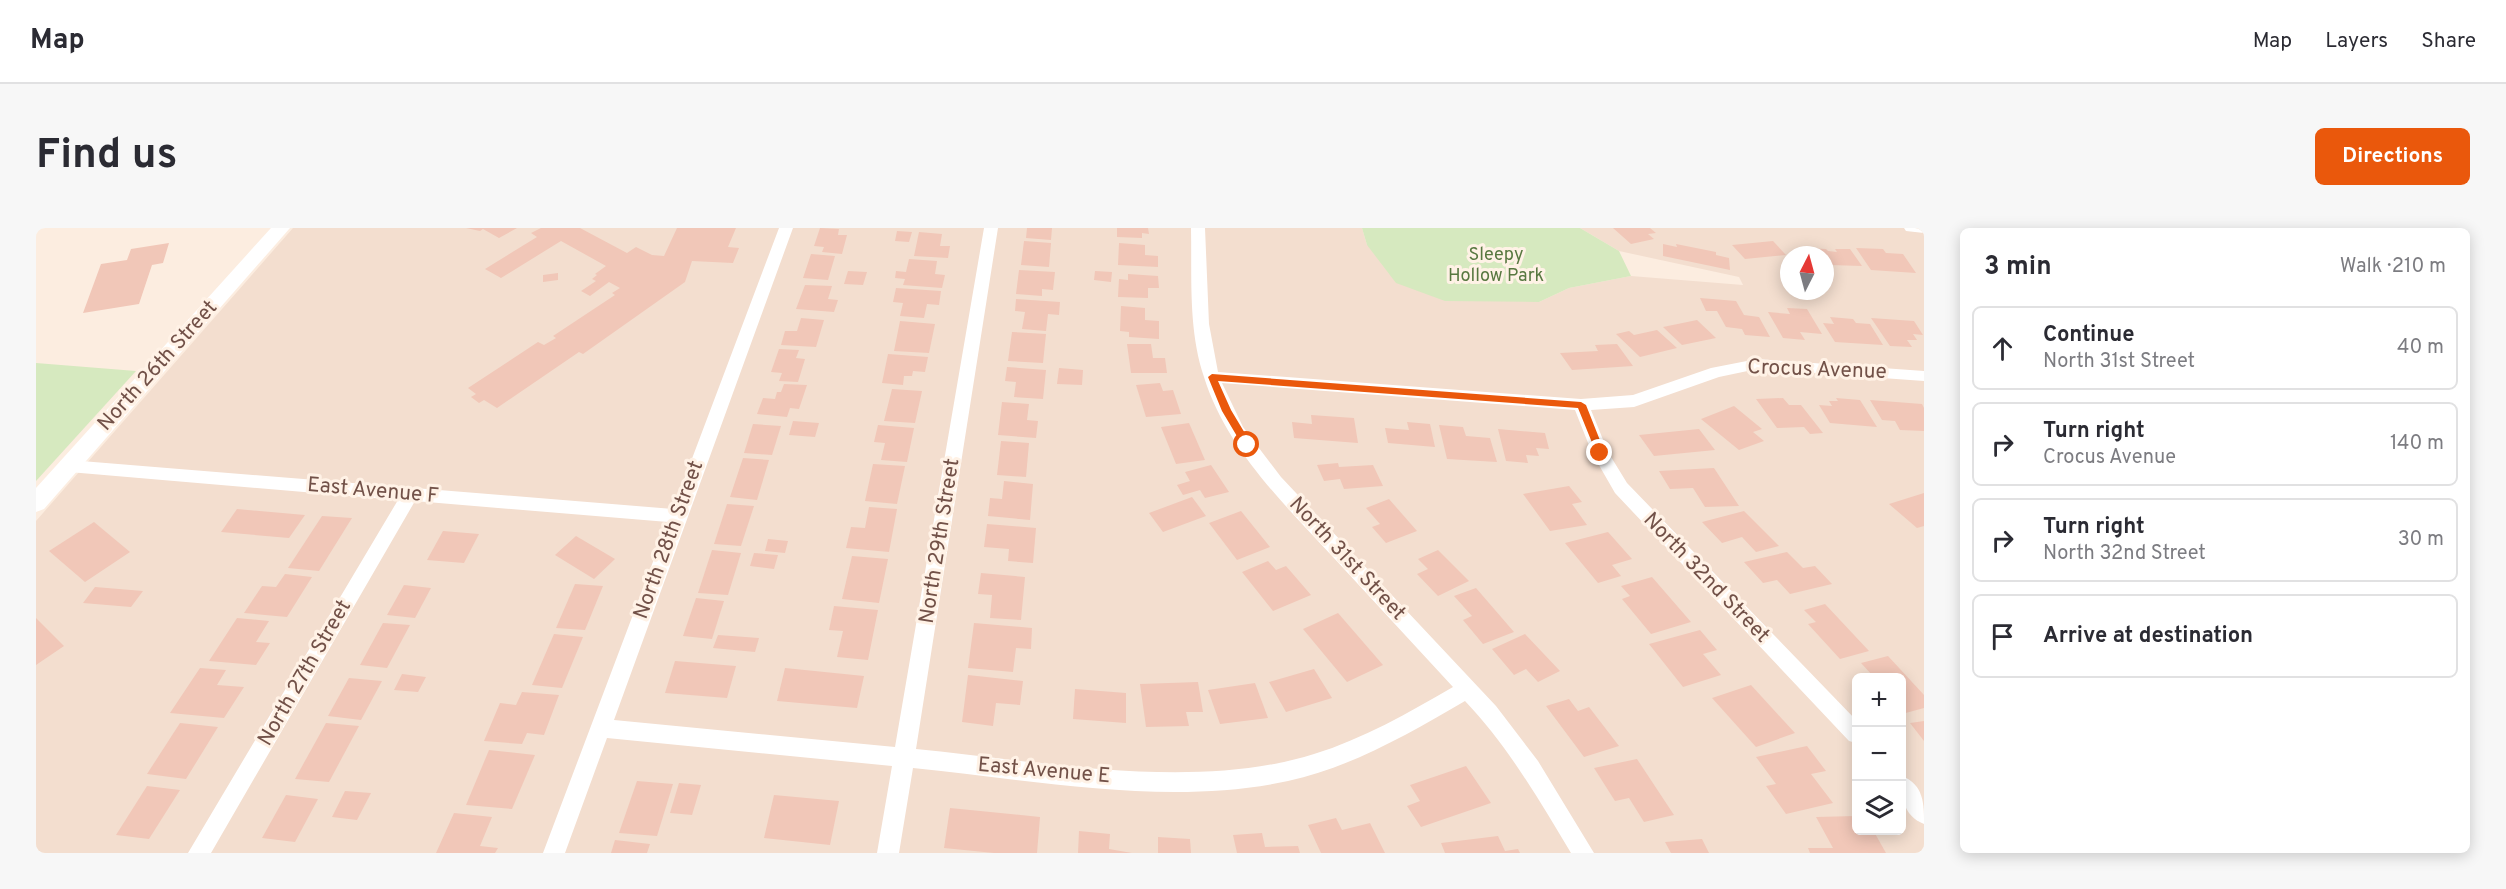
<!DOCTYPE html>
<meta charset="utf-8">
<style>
body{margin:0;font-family:Overpass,sans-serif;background:#f7f7f7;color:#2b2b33}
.controls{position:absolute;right:18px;bottom:18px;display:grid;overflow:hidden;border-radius:9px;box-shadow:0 3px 15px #0003}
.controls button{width:54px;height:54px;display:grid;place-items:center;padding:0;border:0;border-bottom:2px solid #e1e1e2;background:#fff;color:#2b2b33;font:30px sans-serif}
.compass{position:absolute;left:1744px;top:18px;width:54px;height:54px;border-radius:50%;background:#fff;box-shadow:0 3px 15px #0003;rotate:6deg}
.stop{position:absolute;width:18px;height:18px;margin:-14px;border:4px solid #ea580c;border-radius:50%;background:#fff}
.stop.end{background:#ea580c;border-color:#fff;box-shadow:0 2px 6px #0008}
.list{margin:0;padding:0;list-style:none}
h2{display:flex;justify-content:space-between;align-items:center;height:78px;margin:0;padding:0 24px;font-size:26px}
h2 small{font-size:20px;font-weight:400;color:#7c7c81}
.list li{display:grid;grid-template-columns:39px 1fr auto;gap:18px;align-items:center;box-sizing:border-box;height:84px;margin:0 12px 12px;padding:0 12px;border:2px solid #e1e1e2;border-radius:9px}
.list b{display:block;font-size:22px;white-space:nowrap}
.list p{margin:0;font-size:20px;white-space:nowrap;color:#7c7c81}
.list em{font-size:20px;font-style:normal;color:#7c7c81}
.icon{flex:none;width:33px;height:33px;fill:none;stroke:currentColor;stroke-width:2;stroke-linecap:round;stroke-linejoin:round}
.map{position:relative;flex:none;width:1888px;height:625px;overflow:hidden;border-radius:9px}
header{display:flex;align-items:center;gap:36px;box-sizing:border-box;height:84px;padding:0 30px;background:#fff;border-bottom:2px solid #e1e1e2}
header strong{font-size:28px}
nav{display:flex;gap:33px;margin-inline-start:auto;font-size:21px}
.intro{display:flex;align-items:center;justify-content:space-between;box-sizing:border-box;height:144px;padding:0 36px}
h1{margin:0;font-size:42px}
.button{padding:15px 27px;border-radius:9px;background:#ea580c;color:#fff;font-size:21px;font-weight:700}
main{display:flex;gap:36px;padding:0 36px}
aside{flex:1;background:#fff;border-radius:9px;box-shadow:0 3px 15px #0003}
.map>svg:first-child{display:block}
.residential{fill:#f3decf;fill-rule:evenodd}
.green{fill:#d6e9bf}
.building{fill:#f1c7b8}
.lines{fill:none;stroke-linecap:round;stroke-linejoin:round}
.street{fill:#fff;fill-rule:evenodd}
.secondary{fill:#fff;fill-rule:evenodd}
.route{fill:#ea580c}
.labels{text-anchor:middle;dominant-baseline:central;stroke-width:6;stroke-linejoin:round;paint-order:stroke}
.far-park-label{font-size:18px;fill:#587840;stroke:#fff2e6}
.street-label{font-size:21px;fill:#725148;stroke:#fff2e6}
</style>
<header>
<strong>Map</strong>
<nav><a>Map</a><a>Layers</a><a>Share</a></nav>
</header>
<div class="intro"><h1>Find us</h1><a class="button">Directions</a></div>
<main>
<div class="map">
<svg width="1888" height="625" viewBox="0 0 1888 625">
<rect width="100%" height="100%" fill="#fcede0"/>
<path class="residential" d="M257,0H1326L1331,17L1503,74L1533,60L1595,48L1707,57L1703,49L1583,23L1544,0H1888V625H0V293ZM1753,27H1789V63H1753ZM1820,449H1866V602H1820Z"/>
<g class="green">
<path d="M1326,0H1544L1583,23L1595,48L1533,60L1503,74L1409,73L1360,55L1331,17Z"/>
<path d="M0,135L100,143L0,253Z"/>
</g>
<g class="building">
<path d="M430,0H481L463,10L447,1L444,3Z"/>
<path d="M505,0H544L591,25L600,19L616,27L628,28L641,0H700L692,19L703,20L697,35L656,33L649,54L547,126L543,124L461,180L448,172L443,175L435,169L440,166L432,160L502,114L508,117L520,110L517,108L579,67L576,65L584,60L573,54L554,68L545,63L560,53L556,51L561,47L559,46L570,38L525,13L465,50L449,41L501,9L495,5Z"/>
<path d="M784,0L803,1L802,7H811L806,26L786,24L788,19L778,18Z"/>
<path d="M991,0H1016L1015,12L990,10Z"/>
<path d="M1081,0H1112L1113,6L1106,5V10L1081,9Z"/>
<path d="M1577,0H1614L1620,5L1612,6L1618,11L1595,16Z"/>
<path d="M861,3L876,4L873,14L859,13Z"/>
<path d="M883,4L906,6L904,18H914L912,30L878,28Z"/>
<path d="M988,13L1015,15L1013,39L985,37Z"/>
<path d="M1737,13L1750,27L1709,31L1696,17Z"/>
<path d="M133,15L127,35L116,37L103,76L47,85L65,36L91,32L95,21Z"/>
<path d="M1083,15L1109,17V27L1122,28V39L1082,37Z"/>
<path d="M1627,16L1641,19L1640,16L1680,24V27L1693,30L1694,42L1627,28Z"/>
<path d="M1769,20L1790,21L1792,23L1801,24L1799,21H1814L1826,38L1794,37L1789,31V27H1774Z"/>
<path d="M1820,20L1847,21L1850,25L1867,26L1880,45L1835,42Z"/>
<path d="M775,26L799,28L792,52L767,50Z"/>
<path d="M873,31L901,33L899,46L909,47L906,60L867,57L869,51L859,50L860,43L870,44Z"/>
<path d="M983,42L1019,44L1017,62L1006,61V68L980,66Z"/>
<path d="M812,43L831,44L827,57L808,56Z"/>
<path d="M1059,43L1076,44L1075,54L1058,52Z"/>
<path d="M522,45V52L507,54V47Z"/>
<path d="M1092,46L1122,48L1123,60H1112V70L1082,69L1083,51L1092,52Z"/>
<path d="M769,57L796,58L792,71L802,72L798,84L760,81Z"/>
<path d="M860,60L905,63L903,77L891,76L888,90L864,88L867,75L857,74Z"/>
<path d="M1664,70L1700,73L1708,87L1723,89L1734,109L1709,107L1706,101L1690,99L1681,83H1670Z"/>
<path d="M980,71L1024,74L1023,87L1012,86L1010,103L986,101L989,84L979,83Z"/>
<path d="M1085,78L1109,80V92L1123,93V111L1093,109V104L1084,103Z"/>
<path d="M1751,80L1771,81L1786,106L1764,104L1769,112L1747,110L1732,84L1754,86Z"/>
<path d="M1794,89L1817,91L1820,95L1834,96L1847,117L1799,114L1787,95L1798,96Z"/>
<path d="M765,90L788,92L780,119L745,117L749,103H761Z"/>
<path d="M1835,90L1878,93L1887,107L1877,106L1881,112H1871L1876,119L1854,118Z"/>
<path d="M1661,92L1680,110L1646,117L1627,99Z"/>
<path d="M864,93L899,96L893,125L858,123Z"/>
<path d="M1621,102L1641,120L1604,129L1580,106L1593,103L1598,107Z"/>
<path d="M976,104L1010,106L1007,135L972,133Z"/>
<path d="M1091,116H1115L1117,130H1129L1131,145H1095Z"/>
<path d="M1581,116L1597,138L1536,142L1524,125L1562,123L1559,117Z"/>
<path d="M743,121L763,122L760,130L769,131L762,154L743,153L746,145L735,144Z"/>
<path d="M852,126L892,129L889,144L877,143L876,148H868L867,157L846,155Z"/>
<path d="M971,139L1010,142L1007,171L978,169L980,154L969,153Z"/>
<path d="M1023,140L1047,142L1046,157L1021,156Z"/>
<path d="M1124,155L1127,163L1137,162L1145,186L1110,189L1100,157Z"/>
<path d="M748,156L771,157L763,181L754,180L751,189L721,186L727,170L739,171L741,164H745Z"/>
<path d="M856,161L886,163L879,195L848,193Z"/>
<path d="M1747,170L1753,177H1765L1787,205L1774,206L1768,199L1741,200L1720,171Z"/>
<path d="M1800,170L1824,172L1841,199L1794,195L1783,177L1796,178L1793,173H1802Z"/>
<path d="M1834,172L1886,176L1888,180V203L1864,202L1859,193L1846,192Z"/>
<path d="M966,174L993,176L991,192L1002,193L1000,210L962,207Z"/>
<path d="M1698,178L1726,201L1717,204L1728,213L1703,222L1665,191Z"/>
<path d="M1275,187L1318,190L1322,215L1258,210L1256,194L1276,196Z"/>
<path d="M757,193L783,195L779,209L753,207Z"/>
<path d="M1371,194L1394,196L1399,219L1352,215L1349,200L1373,202Z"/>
<path d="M1153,195L1169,232L1140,236L1125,199Z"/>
<path d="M717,196L745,198L736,227L708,225Z"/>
<path d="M842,197L878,200L871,234L845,232L849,215L838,214Z"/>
<path d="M1403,197L1427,199L1430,208L1454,210L1461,234L1411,231Z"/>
<path d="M1462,201L1509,205L1513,221L1500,220L1503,228L1490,227L1492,235L1470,233Z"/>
<path d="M1663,201L1679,222L1618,228L1603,207Z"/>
<path d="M965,213L993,215L990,249L961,247Z"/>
<path d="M707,230L733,232L721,272L694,269Z"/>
<path d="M1302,235L1303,239L1337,237L1347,258L1308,261L1304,251L1288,253L1281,237Z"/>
<path d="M837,236L869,238L861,276L829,273Z"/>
<path d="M1175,237L1193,264L1169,270L1164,262L1147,267L1141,257L1154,253L1149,244Z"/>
<path d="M1678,240L1703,278L1669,279L1657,260L1634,261L1623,243Z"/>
<path d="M968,253L997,256L994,292L952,288L954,270L966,271Z"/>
<path d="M1533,258L1546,274L1536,276L1551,297L1514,303L1487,266Z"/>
<path d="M1888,265V298L1881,300L1853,276Z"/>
<path d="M1156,269L1170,288L1127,304L1113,285Z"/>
<path d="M1353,271L1381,303L1350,315L1336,299L1344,296L1330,280Z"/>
<path d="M691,276L718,278L705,318L678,316Z"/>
<path d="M833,279L861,281L853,324L810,320L815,299L829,300Z"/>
<path d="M201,281L269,287L253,310L185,304Z"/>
<path d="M1205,283L1234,319L1201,332L1173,295Z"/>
<path d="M1708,283L1743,318L1720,324L1706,309L1686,315L1666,294Z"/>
<path d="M286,288L316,290L283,343L252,340Z"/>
<path d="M58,294L94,324L49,354L13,323Z"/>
<path d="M951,296L1000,300L997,335L972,333L973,321L948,319Z"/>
<path d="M407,303L443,306L428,335L391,332Z"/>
<path d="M1572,304L1596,331L1576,337L1585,348L1562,355L1529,315Z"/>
<path d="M540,308L579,331L558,351L519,327Z"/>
<path d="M732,311L752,313L749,325L729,323Z"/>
<path d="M676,322L705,325L692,367L662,365Z"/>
<path d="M1402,322L1433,353L1402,368L1381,346L1392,341L1382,331Z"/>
<path d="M1751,324L1767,340L1779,338L1796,356L1754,366L1741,352L1727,355L1708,334Z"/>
<path d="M718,325L742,327L738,341L714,338Z"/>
<path d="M816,328L852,331L843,375L806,371Z"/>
<path d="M1232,333L1240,342L1250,338L1275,367L1237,383L1206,344Z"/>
<path d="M945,345L989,349L985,392L954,390L956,367L942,366Z"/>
<path d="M249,346L276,349L251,389L208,385L226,358L240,359Z"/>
<path d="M1616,349L1655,394L1615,406L1586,371L1594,368L1585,358Z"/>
<path d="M539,356L567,358L549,402L520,400Z"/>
<path d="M368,357L395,360L379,390L351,387Z"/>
<path d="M59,359L107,363L95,379L47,375Z"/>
<path d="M1440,360L1478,404L1447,416L1427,392L1436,388L1418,368Z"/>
<path d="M660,370L688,373L676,411L647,408Z"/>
<path d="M1789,376L1833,423L1804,431L1772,396L1780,394L1768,382Z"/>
<path d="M798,378L842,382L832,432L801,429L807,403L793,402Z"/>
<path d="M1302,385L1347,437L1311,454L1267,401Z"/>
<path d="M0,390L28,418L0,437Z"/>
<path d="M201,390L233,393L220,414L234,415L220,437L173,433Z"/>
<path d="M347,395L374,397L351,440L324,437Z"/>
<path d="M938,395L996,400L995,421L980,420L977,444L932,440Z"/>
<path d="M1664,402L1681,422L1667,426L1685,447L1647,459L1613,416Z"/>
<path d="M518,406L547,409L526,460L496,457Z"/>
<path d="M1489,406L1524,443L1502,454L1490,441L1478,447L1456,421Z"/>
<path d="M682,407L723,410L719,424L677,420Z"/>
<path d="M1852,428L1888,467V480L1866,486V449H1838L1825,435Z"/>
<path d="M639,433L700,438L691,470L629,465Z"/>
<path d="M164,440L190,442L181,457L208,459L188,490L134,485Z"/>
<path d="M749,440L828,448L821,480L741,473Z"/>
<path d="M1278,441L1296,470L1250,484L1233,454Z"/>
<path d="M366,446L390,449L382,464L358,462Z"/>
<path d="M932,447L987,453L984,477L960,475L957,498L926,494Z"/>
<path d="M313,450L346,453L325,492L292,488Z"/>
<path d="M1162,454L1167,484H1150L1153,498L1110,499L1104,456Z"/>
<path d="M1219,455L1232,490L1184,496L1172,462Z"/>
<path d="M1715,457L1759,505L1720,519L1676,470Z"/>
<path d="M1039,461L1090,465V495L1037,491Z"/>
<path d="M486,464L523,467L508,507L491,505L486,516L448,513L464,475L480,477Z"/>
<path d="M1533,471L1542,483L1553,479L1583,518L1548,529L1510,478Z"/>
<path d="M1888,493V513L1874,495Z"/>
<path d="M144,495L182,499L150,551L111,546Z"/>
<path d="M290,495L323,498L293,554L259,551Z"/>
<path d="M1771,518L1790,543L1775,546L1797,575L1750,586L1730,558L1740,556L1720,529Z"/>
<path d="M453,522L499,527L476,581L430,577Z"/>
<path d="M1601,531L1638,587L1608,594L1593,570L1579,573L1558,540Z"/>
<path d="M1430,538L1455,575L1385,599L1371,578L1384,573L1374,557Z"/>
<path d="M601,553L637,556L621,608L583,605Z"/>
<path d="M643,555L665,557L656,587L634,585Z"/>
<path d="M111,558L144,562L113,611L80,607Z"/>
<path d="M309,563L335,565L321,592L296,589Z"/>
<path d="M250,567L282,571L259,614L226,610Z"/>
<path d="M738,567L803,573L794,617L728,610Z"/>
<path d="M914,580L1004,589L1001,625H958L908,620Z"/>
<path d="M418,585L456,589L444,618L462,620L459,625H400Z"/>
<path d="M1820,588V602H1837L1850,625H1774L1772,620H1797L1780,589Z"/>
<path d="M1300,590L1306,602L1334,595L1349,625H1285L1272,597Z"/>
<path d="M1043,603L1074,606L1073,621L1096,625H1042Z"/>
<path d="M1226,605L1229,619L1262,618L1264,625H1201L1197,607Z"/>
<path d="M1462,608L1469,623L1482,621L1484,625H1409L1405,615Z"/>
<path d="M1122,609L1154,611L1155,625H1122Z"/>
<path d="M1666,611L1673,625H1635L1629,614Z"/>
<path d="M579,612L614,616L611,625H575Z"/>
</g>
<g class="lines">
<g class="street">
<path d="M743,0H757L578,492L859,519L948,0H962L880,521C1004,533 1157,564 1278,526C1327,511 1372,485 1417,459C1377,416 1337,372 1297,329C1247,275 1190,220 1168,149C1152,102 1156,49 1155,0H1169L1173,96L1182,144L1545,171L1597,167L1675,140L1721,131L1888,143V153L1721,141L1683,149L1598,179L1555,182L1572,224L1591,255L1820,492V515L1813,513L1579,265L1556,225L1539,182L1186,155L1207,199L1245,249L1460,478L1502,533L1558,625H1535C1503,572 1472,518 1429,473C1374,505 1316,539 1252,553C1132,579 998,552 877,540L863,625H841L856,538L571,510L529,625H507L632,294L379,273L175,625H152L362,272L33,244L27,242L25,238L27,234L33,232L637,281Z"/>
<path d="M1868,0H1888V5L1870,3Z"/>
<path d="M1866,548C1888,557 1888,576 1888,596C1867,588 1864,567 1866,548Z"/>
</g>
<path class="secondary" d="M235,0H254L8,281L0,284V260Z"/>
</g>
<path class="route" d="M1176,146L1545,174L1550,177L1569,225L1567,227H1561L1542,180L1182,153L1195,182L1216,217L1211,221L1208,220L1186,183L1172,149Z"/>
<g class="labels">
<g class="far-park-label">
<text x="1460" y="27">Sleepy<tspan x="1460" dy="21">Hollow Park</tspan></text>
</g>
<g class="street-label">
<text transform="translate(122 138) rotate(-48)">North 26th Street</text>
<text transform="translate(1781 142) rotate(2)">Crocus Avenue</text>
<text transform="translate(337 263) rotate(5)">East Avenue F</text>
<text transform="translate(633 312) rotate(-70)">North 28th Street</text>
<text transform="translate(904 313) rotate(-81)">North 29th Street</text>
<text transform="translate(1311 331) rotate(47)">North 31st Street</text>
<text transform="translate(1670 350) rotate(46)">North 32nd Street</text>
<text transform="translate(269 445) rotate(-60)">North 27th Street</text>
<text transform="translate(1008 543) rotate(5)">East Avenue E</text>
</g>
</g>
</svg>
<div class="controls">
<button>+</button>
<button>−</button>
<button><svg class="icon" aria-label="layers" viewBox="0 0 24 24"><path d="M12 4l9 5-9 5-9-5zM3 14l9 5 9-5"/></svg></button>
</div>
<svg class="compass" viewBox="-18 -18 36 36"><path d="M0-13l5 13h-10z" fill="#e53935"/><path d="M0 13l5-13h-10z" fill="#7c7c81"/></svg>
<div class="stop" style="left:1211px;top:217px"></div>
<div class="stop end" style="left:1564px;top:225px"></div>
</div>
<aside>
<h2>3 min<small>Walk · 210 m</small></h2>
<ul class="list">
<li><svg class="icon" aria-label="ahead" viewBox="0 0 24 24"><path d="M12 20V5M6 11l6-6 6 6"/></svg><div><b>Continue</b><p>North 31st Street</p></div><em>40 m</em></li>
<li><svg class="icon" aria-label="right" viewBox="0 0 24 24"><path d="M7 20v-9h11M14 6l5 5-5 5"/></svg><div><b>Turn right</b><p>Crocus Avenue</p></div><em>140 m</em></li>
<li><svg class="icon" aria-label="right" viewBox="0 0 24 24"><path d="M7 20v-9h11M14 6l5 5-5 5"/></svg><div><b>Turn right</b><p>North 32nd Street</p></div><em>30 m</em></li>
<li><svg class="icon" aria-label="arrive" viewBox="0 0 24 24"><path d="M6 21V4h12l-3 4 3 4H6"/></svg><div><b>Arrive at destination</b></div></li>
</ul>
</aside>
</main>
